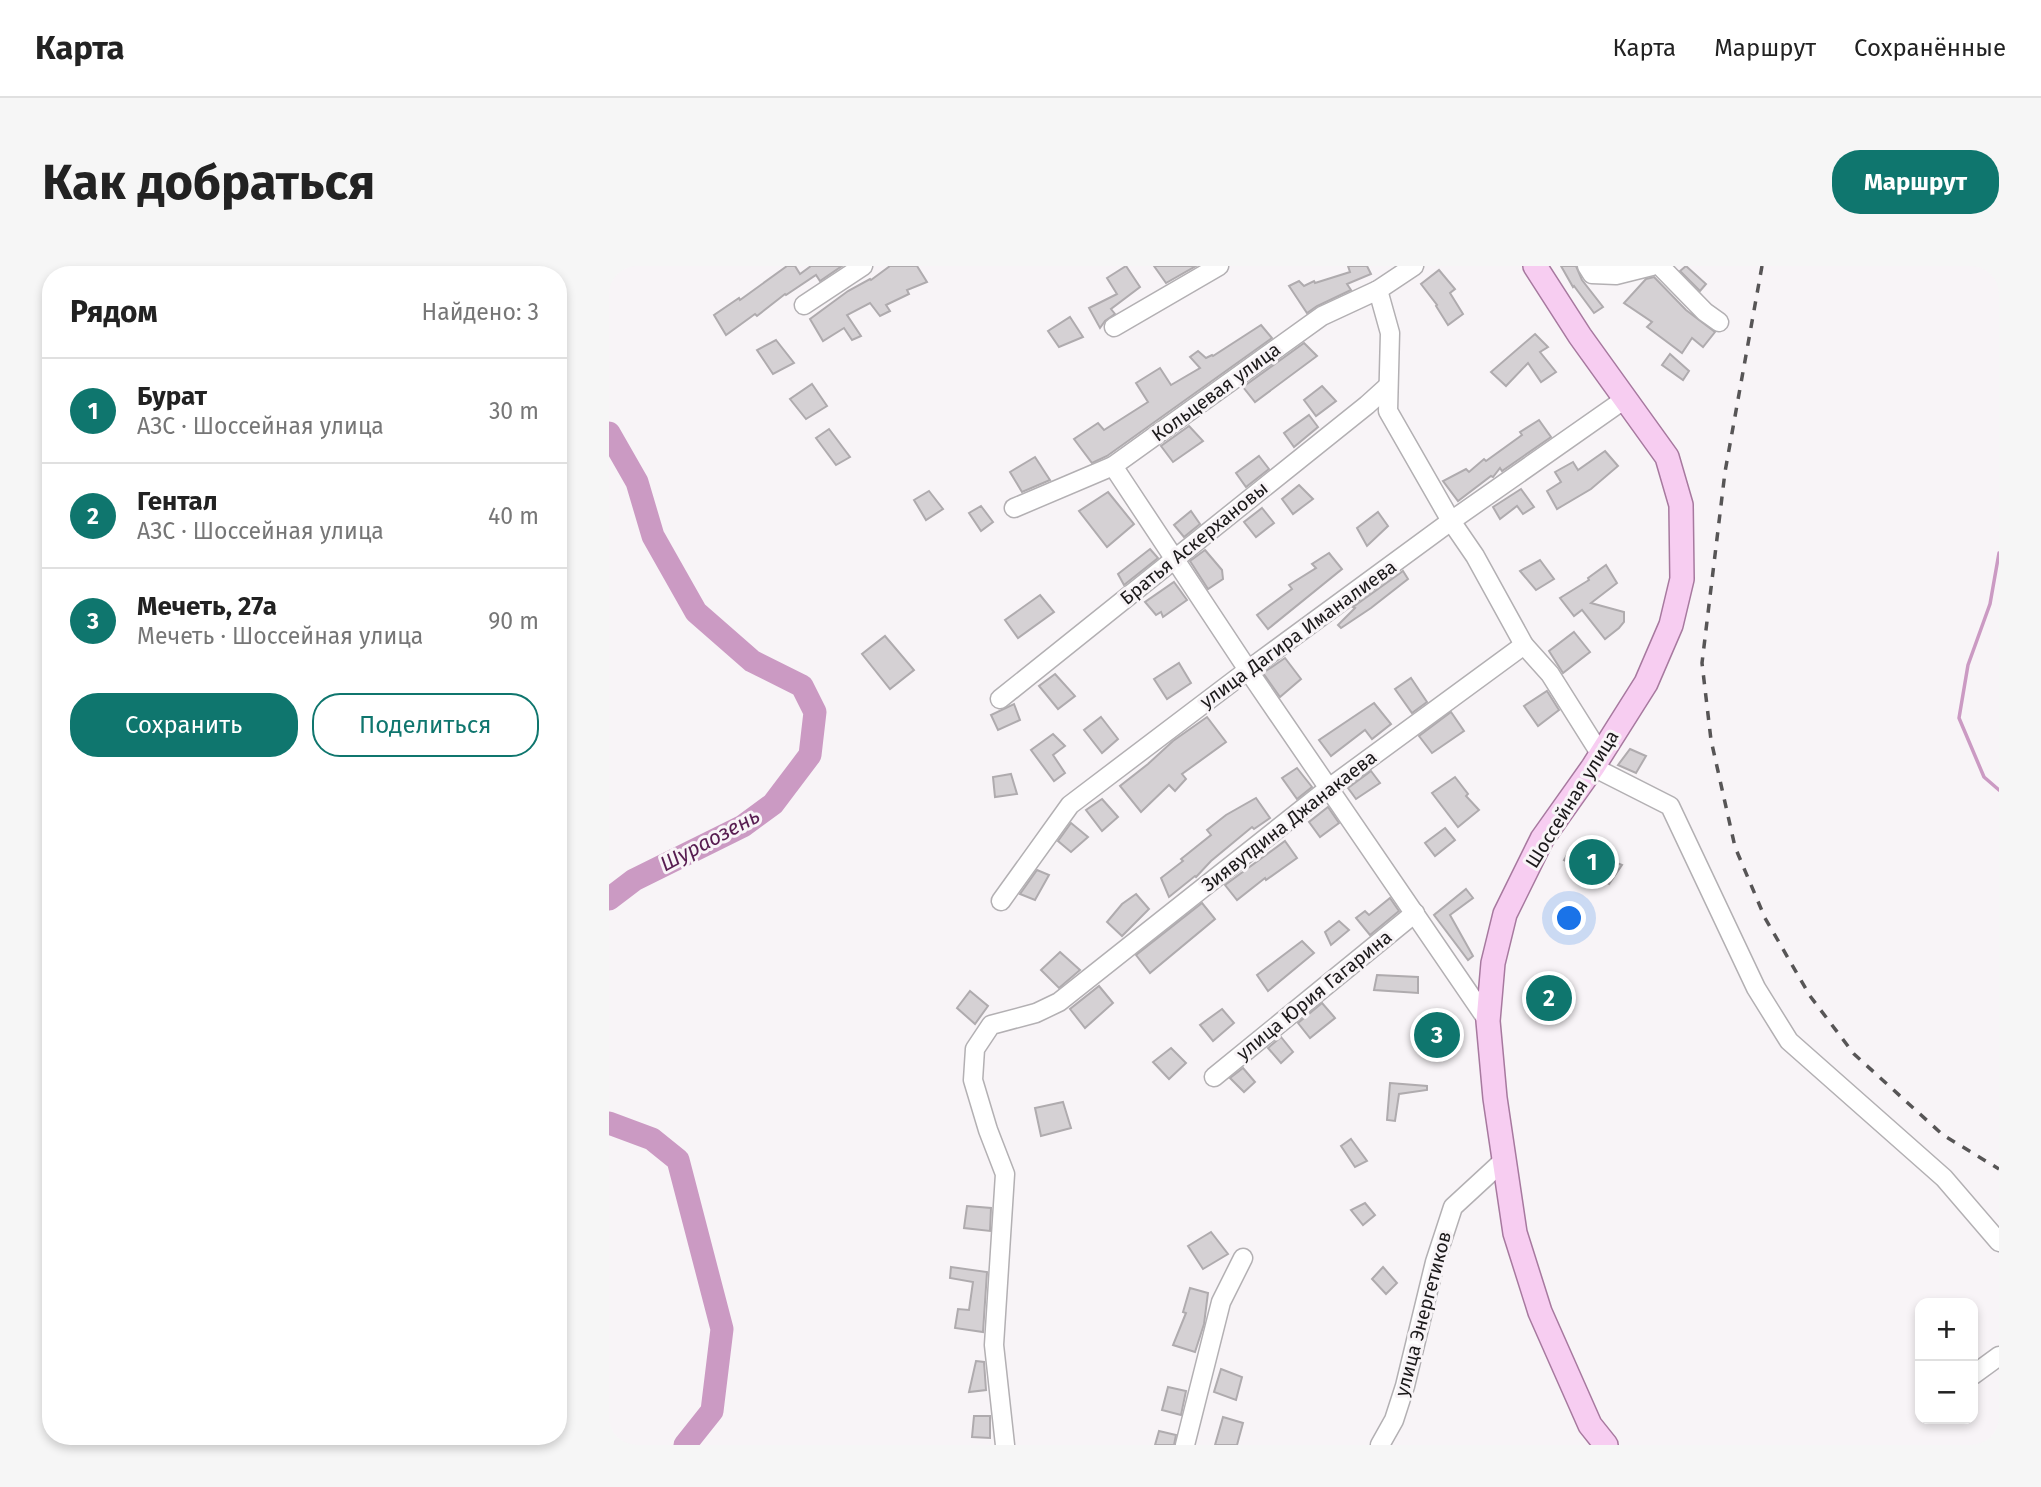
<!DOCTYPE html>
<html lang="ru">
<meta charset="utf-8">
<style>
body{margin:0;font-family:"Fira Sans",sans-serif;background:#f6f6f6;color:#222}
.controls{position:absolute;right:21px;bottom:21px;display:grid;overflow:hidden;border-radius:14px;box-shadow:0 4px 10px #0003}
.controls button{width:63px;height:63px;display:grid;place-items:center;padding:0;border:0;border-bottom:2px solid #e0e0e0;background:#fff;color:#222;font:35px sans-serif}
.you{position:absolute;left:961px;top:653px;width:24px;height:24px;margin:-18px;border:5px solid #fff;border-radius:50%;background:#1a73e8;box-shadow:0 0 0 10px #1a73e833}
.badge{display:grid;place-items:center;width:46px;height:46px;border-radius:50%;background:#0f766e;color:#fff;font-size:23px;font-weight:700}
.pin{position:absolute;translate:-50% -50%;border:4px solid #fff;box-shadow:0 2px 7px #0006}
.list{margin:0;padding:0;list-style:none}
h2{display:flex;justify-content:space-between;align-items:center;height:91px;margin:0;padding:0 28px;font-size:30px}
h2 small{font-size:23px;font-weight:400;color:#767676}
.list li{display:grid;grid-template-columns:46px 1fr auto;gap:21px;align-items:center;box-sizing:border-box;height:105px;padding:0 28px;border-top:2px solid #e0e0e0}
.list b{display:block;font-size:26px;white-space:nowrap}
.list p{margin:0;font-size:23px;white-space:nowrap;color:#767676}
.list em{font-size:23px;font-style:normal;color:#767676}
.actions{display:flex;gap:14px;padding:21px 28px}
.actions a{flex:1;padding:16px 0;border:2px solid #0f766e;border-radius:28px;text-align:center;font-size:24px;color:#0f766e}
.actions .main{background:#0f766e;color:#fff}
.map{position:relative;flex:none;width:1390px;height:1179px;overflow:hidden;border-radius:28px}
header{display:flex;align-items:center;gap:42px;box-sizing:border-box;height:98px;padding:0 35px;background:#fff;border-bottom:2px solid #e0e0e0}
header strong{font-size:33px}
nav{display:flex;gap:38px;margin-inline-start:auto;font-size:24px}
.intro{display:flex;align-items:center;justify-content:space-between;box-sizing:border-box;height:168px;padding:0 42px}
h1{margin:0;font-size:49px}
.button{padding:18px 32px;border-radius:28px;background:#0f766e;color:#fff;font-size:24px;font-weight:700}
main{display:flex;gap:42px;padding:0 42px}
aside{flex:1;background:#fff;border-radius:28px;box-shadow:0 4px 10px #0003}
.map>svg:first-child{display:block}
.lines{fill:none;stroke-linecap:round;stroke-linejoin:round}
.stream{stroke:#cb9ac3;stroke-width:3.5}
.river{stroke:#cb9ac3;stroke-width:23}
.building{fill:#d5d1d4;stroke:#afabae;stroke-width:2}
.minor-casing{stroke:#b3b0b3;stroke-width:21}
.major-casing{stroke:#a7799f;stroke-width:26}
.minor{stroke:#fff;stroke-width:18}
.major{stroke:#f7cdf1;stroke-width:23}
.rail{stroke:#575556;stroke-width:3.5;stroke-dasharray:9 9;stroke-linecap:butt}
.labels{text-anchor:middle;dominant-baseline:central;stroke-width:6;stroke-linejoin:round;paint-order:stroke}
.street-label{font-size:19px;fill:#1b191a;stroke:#f8f4f7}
.water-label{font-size:21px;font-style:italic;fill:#571c50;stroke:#f8f4f7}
</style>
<header>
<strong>Карта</strong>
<nav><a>Карта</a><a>Маршрут</a><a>Сохранённые</a></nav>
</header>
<div class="intro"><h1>Как добраться</h1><a class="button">Маршрут</a></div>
<main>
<aside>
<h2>Рядом<small>Найдено: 3</small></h2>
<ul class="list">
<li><span class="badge">1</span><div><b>Бурат</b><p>АЗС · Шоссейная улица</p></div><em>30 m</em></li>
<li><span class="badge">2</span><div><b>Гентал</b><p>АЗС · Шоссейная улица</p></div><em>40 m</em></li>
<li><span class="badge">3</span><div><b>Мечеть, 27а</b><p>Мечеть · Шоссейная улица</p></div><em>90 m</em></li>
</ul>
<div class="actions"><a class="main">Сохранить</a><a>Поделиться</a></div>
</aside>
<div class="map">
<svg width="1390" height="1179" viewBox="0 0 1390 1179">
<rect width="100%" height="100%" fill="#f8f4f7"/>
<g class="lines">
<path class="stream" d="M1390,287L1381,338L1359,399L1350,452L1375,511L1390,524"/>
<g class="river">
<path d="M0,167L28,216L44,270L87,346L143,395L193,420L206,446L201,489L164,538L134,560L25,614L0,633"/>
<path d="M0,857L43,873L69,894L113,1063L103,1145L76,1179"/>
</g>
</g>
<g class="building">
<path d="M178,0H186L191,8L202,0H233L211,15L207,9L177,29L176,28L148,50L146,48L117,69L105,49L130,32L131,34Z"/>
<path d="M281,0H308L318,16L298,24L300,28L277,39L281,45L271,50L261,37L238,49L252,70L243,74L235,62L214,75L201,53L239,25L261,13L262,14Z"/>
<path d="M517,0L531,21L502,43L506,48L496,55L491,62L480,42L508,28L498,12Z"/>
<path d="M545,0H587L557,17Z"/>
<path d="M739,0H758L762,8L738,18L742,24L708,40L698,47L680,20L690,15L695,20L705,15L706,17L741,6Z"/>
<path d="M952,0H967L973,14L994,41L985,47L965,20L964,21Z"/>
<path d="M1077,0L1097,18L1091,25L1071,5Z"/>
<path d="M830,4L846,23L841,27L854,48L839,59L827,40L828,39L812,18Z"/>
<path d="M1045,11L1077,44L1106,66L1094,81L1083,72L1073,87L1038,61L1043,56L1015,37L1037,13Z"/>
<path d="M461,51L474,71L450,81L439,65Z"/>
<path d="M652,59L663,72L498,190L483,197L465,173L489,157L495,164L539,136L527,117L551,102L562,119L591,102L581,91L589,85L597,92L603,89L604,90Z"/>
<path d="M926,68L939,81L931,86L947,106L932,116L919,97L897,120L882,106Z"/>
<path d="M167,74L185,97L164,108L148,84Z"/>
<path d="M695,77L708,90L646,136L634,121Z"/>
<path d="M1061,88L1080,105L1074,114L1053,99Z"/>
<path d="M203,118L218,140L197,153L181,133Z"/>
<path d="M713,120L727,135L707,150L695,134Z"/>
<path d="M700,149L709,161L685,181L675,167Z"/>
<path d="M930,154L942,171L893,205L891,202L884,211L882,210L849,235L834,215L857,203L860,206L875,193L877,195L913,169L911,166Z"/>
<path d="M580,160L594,175L564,196L552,180Z"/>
<path d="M220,163L241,191L227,199L207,172Z"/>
<path d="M996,185L1009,200L982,223L948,243L938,225L952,216L946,206L964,196L969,204Z"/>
<path d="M650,190L660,203L637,221L627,207Z"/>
<path d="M426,191L441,214L413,226L401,206Z"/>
<path d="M690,219L704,233L684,248L673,233Z"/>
<path d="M912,223L925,241L914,248L908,240L891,253L884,241Z"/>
<path d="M320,225L334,243L317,254L305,234Z"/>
<path d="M499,226L525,258L498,281L470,245Z"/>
<path d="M372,240L384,256L372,265L360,247Z"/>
<path d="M653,242L665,257L647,271L635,256Z"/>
<path d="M582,245L591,258L575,271L565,259Z"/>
<path d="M769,246L779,260L758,280L748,262Z"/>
<path d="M541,283L549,292L515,319L509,308Z"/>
<path d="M596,284L613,304L614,313L599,323L581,295Z"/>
<path d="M720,287L733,303L659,363L648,349L683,323L680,319L707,302L703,298Z"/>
<path d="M931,294L945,313L927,324L911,305Z"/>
<path d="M997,299L1008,317L982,337L1015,346V356L1010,362L996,373L973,344L965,350L951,332L980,314L979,312Z"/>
<path d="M794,305L799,313L762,342L732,362L729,359L746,342L744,341Z"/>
<path d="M565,316L578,334L554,351L552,346L547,349L536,336Z"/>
<path d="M431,329L445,346L409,372L396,354Z"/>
<path d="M965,366L981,386L954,407L940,385Z"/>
<path d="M276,370L305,404L281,423L253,388Z"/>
<path d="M676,392L692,413L671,431L654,407Z"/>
<path d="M570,397L582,417L558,433L545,413Z"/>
<path d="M446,408L466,430L449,443L430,420Z"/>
<path d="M802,412L818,436L803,447L786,423Z"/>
<path d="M938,425L950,444L929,460L915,440Z"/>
<path d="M765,437L782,458L763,473L756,464L722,490L710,474Z"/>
<path d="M405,438L411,454L389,464L382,449Z"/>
<path d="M842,446L855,465L823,487L810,470Z"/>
<path d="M492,451L509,473L493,487L475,464Z"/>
<path d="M598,451L617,476L573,508L577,513L566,525L560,519L532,546L511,520L539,498L564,475Z"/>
<path d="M444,468L456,480L444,489L456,507L445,515L422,484Z"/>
<path d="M1021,483L1037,490L1027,507L1009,499Z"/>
<path d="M688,502L703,521L688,533L673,512Z"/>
<path d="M762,505L771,517L747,533L739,522Z"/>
<path d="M402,508L408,528L386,531L384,511Z"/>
<path d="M846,511L859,528L857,530L870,544L849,561L823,527Z"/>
<path d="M647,532L661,552L645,563L643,561L602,595L587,611L586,610L560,631L552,612L574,595L572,593L602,569L598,564L617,549Z"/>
<path d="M493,533L509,551L493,565L477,544Z"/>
<path d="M719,541L730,557L711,571L700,556Z"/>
<path d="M462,557L479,571L462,586L449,575Z"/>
<path d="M836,562L846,574L826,590L816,577Z"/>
<path d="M676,575L688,592L657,614L656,612L628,634L616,619Z"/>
<path d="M964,579L1013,599L1000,618L955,594Z"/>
<path d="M428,604L440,609L426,634L411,628Z"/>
<path d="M857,623L864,632L841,649L864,690L859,694L825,649Z"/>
<path d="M527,628L540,643L513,670L498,656L513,638Z"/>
<path d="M781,632L790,645L761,669L747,652L756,645L760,649Z"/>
<path d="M593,637L606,653L541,707L527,689Z"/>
<path d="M730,655L740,664L722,679L716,666Z"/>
<path d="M693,675L705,687L659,725L648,709Z"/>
<path d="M451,686L471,704L450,722L432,704Z"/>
<path d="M768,709L809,711V727L765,724Z"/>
<path d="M930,718L958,731L951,748L922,734Z"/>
<path d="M490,720L504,737L476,762L461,743Z"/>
<path d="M361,725L379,740L366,758L348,742Z"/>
<path d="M713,737L726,752L701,772L689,757Z"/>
<path d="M613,743L625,757L604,775L591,759Z"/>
<path d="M831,755L837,783L824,784L820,756Z"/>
<path d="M672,771L684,786L672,797L659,782Z"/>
<path d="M562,782L577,797L560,813L544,796Z"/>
<path d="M634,802L646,816L635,826L621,812Z"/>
<path d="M781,817L818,820V824L790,828L786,855L778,854Z"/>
<path d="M454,836L462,862L432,870L426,842Z"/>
<path d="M742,873L758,895L746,901L732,880Z"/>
<path d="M756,937L766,949L754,959L742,944Z"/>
<path d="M358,940L382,942L381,965L355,962Z"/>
<path d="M602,966L619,988L594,1003L579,980Z"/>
<path d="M342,1001L378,1006L374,1066L346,1062L349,1043L360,1044L364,1016L341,1012Z"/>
<path d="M774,1001L788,1017L777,1028L763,1013Z"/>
<path d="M581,1022L599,1027L595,1058L586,1086L564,1079L577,1047L574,1046Z"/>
<path d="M367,1095L375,1096L377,1124L360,1126Z"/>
<path d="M612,1103L633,1111L627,1134L605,1126Z"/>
<path d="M559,1121L577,1125L572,1149L553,1144Z"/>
<path d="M365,1150H381V1172L363,1171Z"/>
<path d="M614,1151L634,1157L628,1179H606Z"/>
<path d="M550,1165L567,1169L565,1179H546Z"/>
</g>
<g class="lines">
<defs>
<g id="minor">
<path d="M978,0L983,8L1007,9L1043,0"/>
<path d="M1051,0L1096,46L1110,56"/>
<path d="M769,24L781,67L779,145L842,255L866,290L915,379L941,408L992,489"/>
<path d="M195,39L254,0"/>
<path d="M505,61L610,0"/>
<path d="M504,200L645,413L879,755"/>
<path d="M405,242L504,200L713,50L769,24L805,0"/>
<path d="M391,433L758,139L779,120"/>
<path d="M984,501L1061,540L1147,722L1180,775L1335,912L1390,976"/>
<path d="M392,635L461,539L639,404L842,255L1016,133"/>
<path d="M605,811L806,647"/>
<path d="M1364,1109L1390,1090"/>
<path d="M396,1179L385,1079L396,908L379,864L364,814L366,783L382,759L427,747L450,736L720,522L915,379"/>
<path d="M576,1179L612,1036L634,992"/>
<path d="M771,1179L785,1154L796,1120L826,996L844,941L895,894"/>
</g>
<path id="major" d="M926,0L971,70L1058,191L1072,239L1073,313L1062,359L1037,417L984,501L933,573L896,648L884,697L879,755L886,832L906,967L931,1046L981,1159L997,1179"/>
</defs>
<use href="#minor" class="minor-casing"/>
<use href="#major" class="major-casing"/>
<use href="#minor" class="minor"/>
<use href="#major" class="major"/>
<path class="rail" d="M1153,0L1116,206L1093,397L1102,474L1126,581L1156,652L1201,730L1245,788L1334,869L1390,903"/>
</g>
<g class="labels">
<g class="street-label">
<text transform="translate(607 126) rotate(-36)">Кольцевая улица</text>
<text transform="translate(585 277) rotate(-39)">Братья Аскерхановы</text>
<text transform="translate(689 368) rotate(-36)">улица Дагира Иманалиева</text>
<text transform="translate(963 533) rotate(-58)">Шоссейная улица</text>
<text transform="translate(680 555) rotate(-38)">Зиявутдина Джанакаева</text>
<text transform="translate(705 729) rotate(-39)">улица Юрия Гагарина</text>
<text transform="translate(814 1048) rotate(-75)">улица Энергетиков</text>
</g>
<g class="water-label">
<text transform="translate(101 574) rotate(-28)">Шураозень</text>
</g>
</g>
</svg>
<div class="controls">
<button>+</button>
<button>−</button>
</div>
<div class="you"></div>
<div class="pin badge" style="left:983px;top:596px">1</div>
<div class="pin badge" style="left:940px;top:732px">2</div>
<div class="pin badge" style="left:828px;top:769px">3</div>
</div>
</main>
